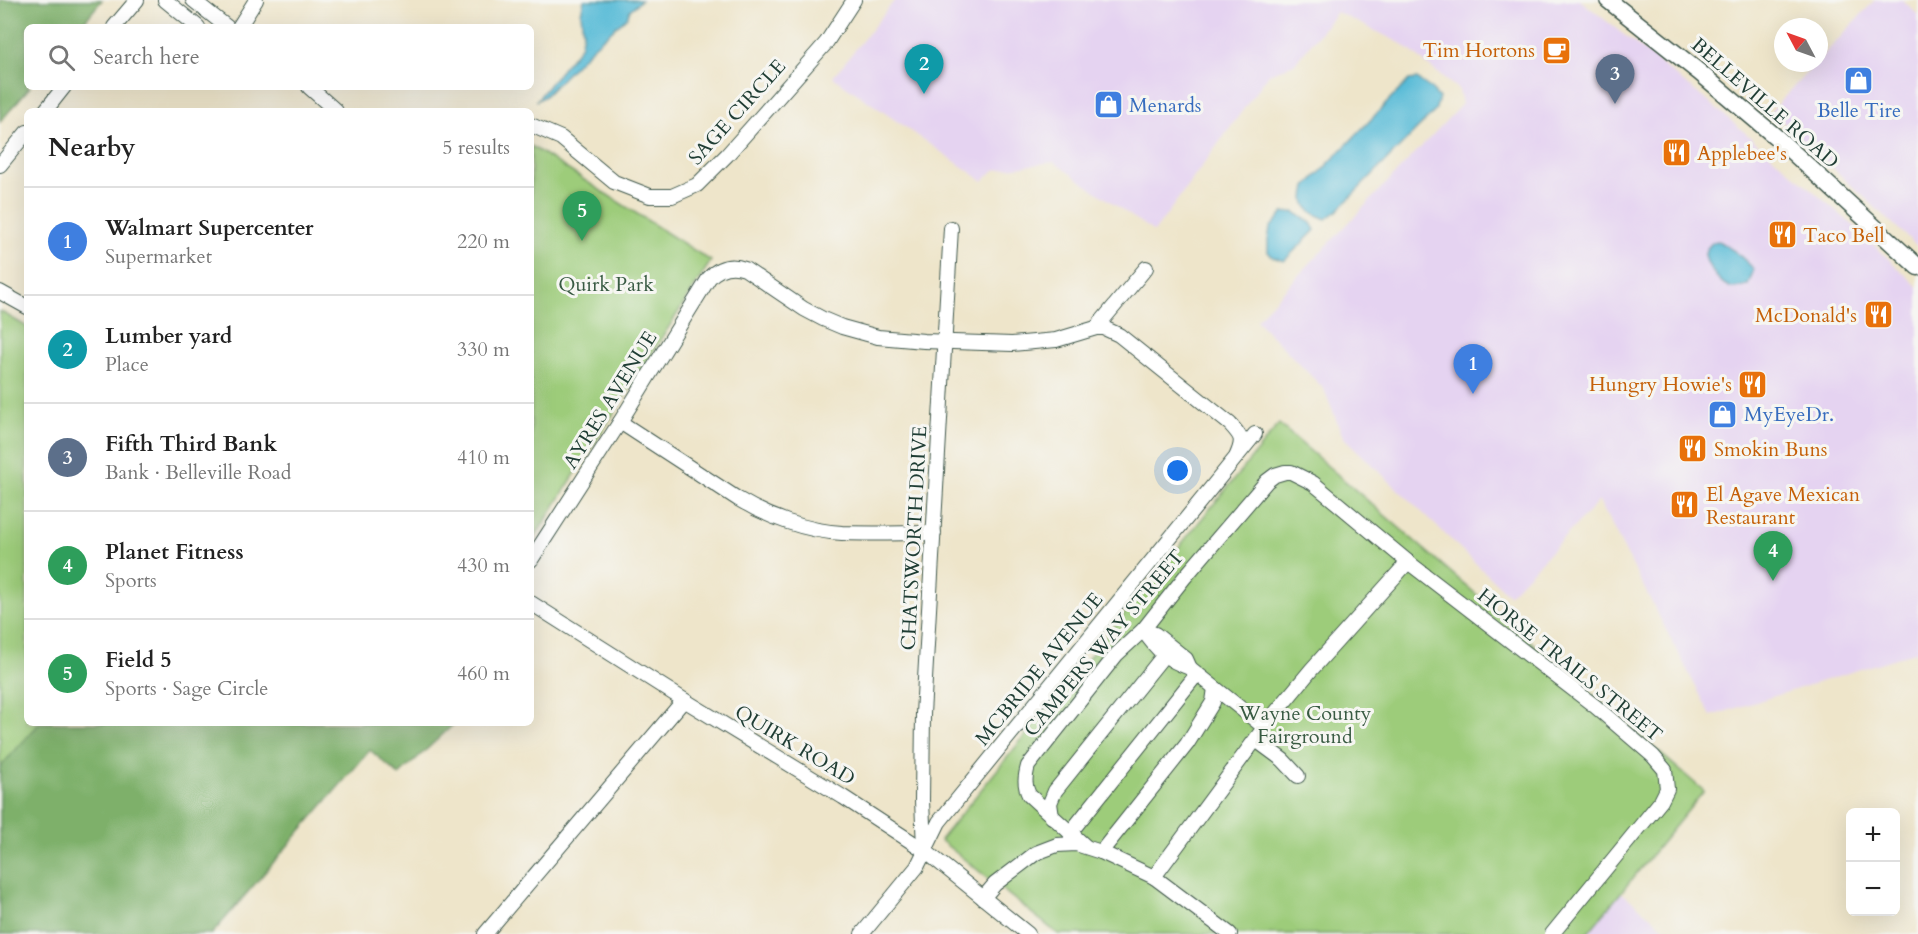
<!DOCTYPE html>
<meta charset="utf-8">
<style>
body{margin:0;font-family:Cardo,serif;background:#f2f2f2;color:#222}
.controls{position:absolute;right:18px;bottom:18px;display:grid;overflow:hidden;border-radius:9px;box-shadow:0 6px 24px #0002}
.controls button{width:54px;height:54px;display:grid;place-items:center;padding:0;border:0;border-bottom:2px solid #e0e0e0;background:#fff;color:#222;font:30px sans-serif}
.compass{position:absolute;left:1774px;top:18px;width:54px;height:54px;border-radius:50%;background:#fff;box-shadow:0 6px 24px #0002;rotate:311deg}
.you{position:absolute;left:1178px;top:471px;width:21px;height:21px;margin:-15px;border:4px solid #fff;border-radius:50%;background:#1a73e8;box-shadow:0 0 0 9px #1a73e833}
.badge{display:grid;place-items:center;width:39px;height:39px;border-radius:50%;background:#0b8043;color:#fff;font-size:20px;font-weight:700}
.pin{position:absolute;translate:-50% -50px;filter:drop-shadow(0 2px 3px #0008)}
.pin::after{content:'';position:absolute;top:32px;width:21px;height:18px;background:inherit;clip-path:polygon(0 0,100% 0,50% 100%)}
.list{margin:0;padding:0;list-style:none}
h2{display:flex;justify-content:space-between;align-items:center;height:78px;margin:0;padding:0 24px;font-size:26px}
h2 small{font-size:20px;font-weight:400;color:#767676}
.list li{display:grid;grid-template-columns:39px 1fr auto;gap:18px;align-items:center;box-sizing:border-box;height:108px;padding:0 24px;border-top:2px solid #e0e0e0}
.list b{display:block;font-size:22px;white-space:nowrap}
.list p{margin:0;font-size:20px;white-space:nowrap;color:#767676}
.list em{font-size:20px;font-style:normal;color:#767676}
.icon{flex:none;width:33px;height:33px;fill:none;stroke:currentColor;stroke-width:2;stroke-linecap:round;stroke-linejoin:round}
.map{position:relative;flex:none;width:1918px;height:934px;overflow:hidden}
.search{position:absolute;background:#fff;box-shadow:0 6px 24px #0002;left:24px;top:24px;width:510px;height:66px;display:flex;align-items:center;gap:15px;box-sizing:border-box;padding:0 21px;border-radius:9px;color:#767676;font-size:22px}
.panel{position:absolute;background:#fff;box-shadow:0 6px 24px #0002;left:24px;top:108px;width:510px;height:618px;border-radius:9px}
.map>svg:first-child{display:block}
.built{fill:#e5d3f1}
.green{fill:#9dcc7a;stroke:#5e8457;stroke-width:1.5}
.forest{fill:#7eb06a;stroke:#4e764f;stroke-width:1.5}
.water{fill:#58bbd7;stroke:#3c7c86;stroke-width:1.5}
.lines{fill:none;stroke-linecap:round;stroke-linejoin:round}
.minor-casing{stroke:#3e564a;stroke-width:16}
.major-casing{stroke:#3e564a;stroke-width:19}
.minor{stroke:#fff;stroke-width:14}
.major{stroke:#fff;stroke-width:16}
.labels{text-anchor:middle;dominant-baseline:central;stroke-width:6;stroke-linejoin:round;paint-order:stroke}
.food-label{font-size:20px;fill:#c56008;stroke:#f6f6f2;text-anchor:start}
.street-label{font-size:20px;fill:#1f3d34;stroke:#f6f6f2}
.shop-label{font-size:20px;fill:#366cbe;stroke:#f6f6f2;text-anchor:start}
.park-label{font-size:20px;fill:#385a42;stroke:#f6f6f2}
</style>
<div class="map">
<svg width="1918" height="934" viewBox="0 0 1918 934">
<rect width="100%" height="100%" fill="#f6f6f2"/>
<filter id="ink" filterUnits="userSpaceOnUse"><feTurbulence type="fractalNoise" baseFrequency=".0167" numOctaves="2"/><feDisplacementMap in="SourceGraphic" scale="12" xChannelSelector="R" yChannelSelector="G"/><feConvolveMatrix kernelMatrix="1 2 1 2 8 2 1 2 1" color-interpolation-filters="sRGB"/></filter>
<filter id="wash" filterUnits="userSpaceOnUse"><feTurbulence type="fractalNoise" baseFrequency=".008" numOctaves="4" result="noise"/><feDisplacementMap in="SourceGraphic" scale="24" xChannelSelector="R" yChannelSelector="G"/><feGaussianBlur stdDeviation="1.35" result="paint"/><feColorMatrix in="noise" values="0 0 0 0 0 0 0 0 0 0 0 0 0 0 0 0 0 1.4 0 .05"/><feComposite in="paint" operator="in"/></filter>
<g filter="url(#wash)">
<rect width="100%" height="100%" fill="#eee5ca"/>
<g class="built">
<path d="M895,0H1580L1715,107L1854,226L1918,287V651L1711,716L1599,501L1509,595L1343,437L1324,389L1256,320L1462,104L1459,90L1402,44L1337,12L1294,64L1269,74L1154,232L1054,162L994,170L983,181L833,77Z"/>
<path d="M1875,0H1903L1918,15V247L1771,111L1816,63H1819V60Z"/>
<path d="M1621,892L1672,934H1587Z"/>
</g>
<g class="green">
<path d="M531,146L711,261L531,543Z"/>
<path d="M0,311L27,327V723H58L0,779Z"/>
<path d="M1279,424L1704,791L1587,934H1058L940,840Z"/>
</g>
<g class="forest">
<path d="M0,0H102L80,27H27V87H30L0,122Z"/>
<path d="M40,723H455L399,775L370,750L212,934H0V767Z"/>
</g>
<g class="water">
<path d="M584,0H641L630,10L627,17L592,48L544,97L536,101L580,47L583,33L581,13Z"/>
<path d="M1417,79L1430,88L1439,98L1435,111L1336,212L1326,219C1308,212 1300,206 1306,187L1409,80Z"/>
<path d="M1294,212L1311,223L1315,230L1284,261L1273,257L1268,252V240L1270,228L1283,213Z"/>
<path d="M1718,241L1736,252L1754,269L1748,285C1744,286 1737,288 1733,288C1721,286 1706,266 1705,254C1705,249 1709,246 1713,242Z"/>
</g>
</g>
<g filter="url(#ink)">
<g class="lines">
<defs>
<g id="minor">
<path d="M165,0L198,27"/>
<path d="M193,0L227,27"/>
<path d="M114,27L137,0"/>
<path d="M239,27L256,0"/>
<path d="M309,87L336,111"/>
<path d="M45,111L64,87"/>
<path d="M531,125L561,138L614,182L650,196H672L697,185L727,155L826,43L854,0"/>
<path d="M0,165L27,132"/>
<path d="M0,292L27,307"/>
<path d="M1096,328L1146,268"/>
<path d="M620,422L738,499C768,517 806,531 842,533C872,534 903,533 934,533"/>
<path d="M531,560L620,422L709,278C719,267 731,264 745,269L804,309L823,319L842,327L878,337L924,341L1012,344L1056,340L1096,328H1104L1119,335L1230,424C1241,436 1244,439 1237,455"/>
<path d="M531,603L684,700L843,797L924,850L1028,934"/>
<path d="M1143,630C1157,650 1166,660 1190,668L1264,727"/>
<path d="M1144,630L1155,634L1186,659L1190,668"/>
<path d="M1256,740L1283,760L1298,776"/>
<path d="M1052,817L1050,803L1055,791L1164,655"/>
<path d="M1070,833L1197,674"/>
<path d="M1085,846L1029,795C1024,785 1025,777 1028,766L1117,654L1143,630L1184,578L1267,481L1275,475L1285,472H1291L1313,483L1408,562L1596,707L1653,756L1665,770L1667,789L1661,801L1552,934"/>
<path d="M924,849L922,800L923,714L951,228"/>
<path d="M1101,852L1187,744L1213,702L1215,688"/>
<path d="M1154,877L1272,717L1311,670L1408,562"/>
<path d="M983,898L995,884L1036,853L1057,845L1076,844L1101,852L1154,877L1230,934"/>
<path d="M485,934L684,700"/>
<path d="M862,934L917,867L939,822L1255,434"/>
</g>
<path id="major" d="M1608,0L1699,72L1776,137L1918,267"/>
</defs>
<use href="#minor" class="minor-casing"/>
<use href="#major" class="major-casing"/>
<use href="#minor" class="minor"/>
<use href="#major" class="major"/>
</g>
</g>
<defs>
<symbol id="cafe-square" viewBox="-11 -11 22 22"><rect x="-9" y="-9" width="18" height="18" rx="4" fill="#e8710a" stroke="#f6f6f2"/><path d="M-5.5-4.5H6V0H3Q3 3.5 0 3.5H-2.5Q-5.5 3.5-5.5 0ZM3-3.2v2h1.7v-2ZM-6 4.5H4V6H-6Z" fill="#fff"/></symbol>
<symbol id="shop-square" viewBox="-11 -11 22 22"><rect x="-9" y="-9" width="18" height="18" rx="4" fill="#3f7fe0" stroke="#f6f6f2"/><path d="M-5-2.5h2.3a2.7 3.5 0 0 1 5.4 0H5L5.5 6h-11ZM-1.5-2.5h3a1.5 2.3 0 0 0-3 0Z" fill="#fff"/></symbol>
<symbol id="restaurant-square" viewBox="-11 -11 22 22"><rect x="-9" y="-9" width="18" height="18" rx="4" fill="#e8710a" stroke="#f6f6f2"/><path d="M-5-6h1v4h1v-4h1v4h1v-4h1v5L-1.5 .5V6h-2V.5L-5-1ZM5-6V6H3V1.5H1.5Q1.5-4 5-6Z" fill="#fff"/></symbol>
</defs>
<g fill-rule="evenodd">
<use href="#cafe-square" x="1540" y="34" width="33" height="33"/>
<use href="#shop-square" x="1842" y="64" width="33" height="33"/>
<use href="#shop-square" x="1092" y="88" width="33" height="33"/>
<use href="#restaurant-square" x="1660" y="136" width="33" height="33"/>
<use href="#restaurant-square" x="1766" y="218" width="33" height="33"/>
<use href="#restaurant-square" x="1862" y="298" width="33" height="33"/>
<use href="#restaurant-square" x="1736" y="368" width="33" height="33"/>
<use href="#shop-square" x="1706" y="398" width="33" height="33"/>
<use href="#restaurant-square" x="1676" y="432" width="33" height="33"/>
<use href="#restaurant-square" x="1668" y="488" width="33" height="33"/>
</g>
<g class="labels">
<g class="food-label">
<text x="1535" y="50" text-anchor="end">Tim Hortons</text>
<text x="1697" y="153">Applebee's</text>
<text x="1803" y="235">Taco Bell</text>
<text x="1857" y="315" text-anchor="end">McDonald's</text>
<text x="1732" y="384" text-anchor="end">Hungry Howie's</text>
<text x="1714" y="449">Smokin Buns</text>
<text x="1706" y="494">El Agave Mexican<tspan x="1706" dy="23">Restaurant</tspan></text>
</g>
<g class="street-label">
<text transform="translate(1765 103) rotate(41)">BELLEVILLE ROAD</text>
<text transform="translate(737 112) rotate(-48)">SAGE CIRCLE</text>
<text transform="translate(610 400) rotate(-58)">AYRES AVENUE</text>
<text transform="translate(914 538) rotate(-87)">CHATSWORTH DRIVE</text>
<text transform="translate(1104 643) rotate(-50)">CAMPERS WAY STREET</text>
<text transform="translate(1570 665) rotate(39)">HORSE TRAILS STREET</text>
<text transform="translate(1039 669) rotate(-51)">MCBRIDE AVENUE</text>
<text transform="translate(795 745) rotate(31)">QUIRK ROAD</text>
</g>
<g class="shop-label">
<text x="1129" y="105">Menards</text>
<text x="1859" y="110" text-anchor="middle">Belle Tire</text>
<text x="1744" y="414">MyEyeDr.</text>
</g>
<g class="park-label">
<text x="606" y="284">Quirk Park</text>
<text x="1305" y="713">Wayne County<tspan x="1305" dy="23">Fairground</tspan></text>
</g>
</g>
</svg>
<div class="controls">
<button>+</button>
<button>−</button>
</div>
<svg class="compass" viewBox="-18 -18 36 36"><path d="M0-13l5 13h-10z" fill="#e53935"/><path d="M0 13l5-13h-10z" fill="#767676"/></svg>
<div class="you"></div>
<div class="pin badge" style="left:1473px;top:394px;background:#3f7fe0">1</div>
<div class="pin badge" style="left:924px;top:94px;background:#0f9aa8">2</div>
<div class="pin badge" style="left:1615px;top:104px;background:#5c6f8a">3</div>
<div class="pin badge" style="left:1773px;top:581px;background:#2e9e5b">4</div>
<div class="pin badge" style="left:582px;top:241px;background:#2e9e5b">5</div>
<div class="search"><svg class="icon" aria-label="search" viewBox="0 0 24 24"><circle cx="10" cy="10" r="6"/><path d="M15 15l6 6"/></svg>Search here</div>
<section class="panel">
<h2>Nearby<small>5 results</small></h2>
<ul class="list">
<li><span class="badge" style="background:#3f7fe0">1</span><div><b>Walmart Supercenter</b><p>Supermarket</p></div><em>220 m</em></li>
<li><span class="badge" style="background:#0f9aa8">2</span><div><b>Lumber yard</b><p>Place</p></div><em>330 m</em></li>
<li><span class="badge" style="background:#5c6f8a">3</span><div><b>Fifth Third Bank</b><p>Bank · Belleville Road</p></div><em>410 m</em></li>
<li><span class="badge" style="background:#2e9e5b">4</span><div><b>Planet Fitness</b><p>Sports</p></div><em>430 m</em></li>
<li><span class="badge" style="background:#2e9e5b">5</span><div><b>Field 5</b><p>Sports · Sage Circle</p></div><em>460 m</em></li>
</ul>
</section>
</div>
